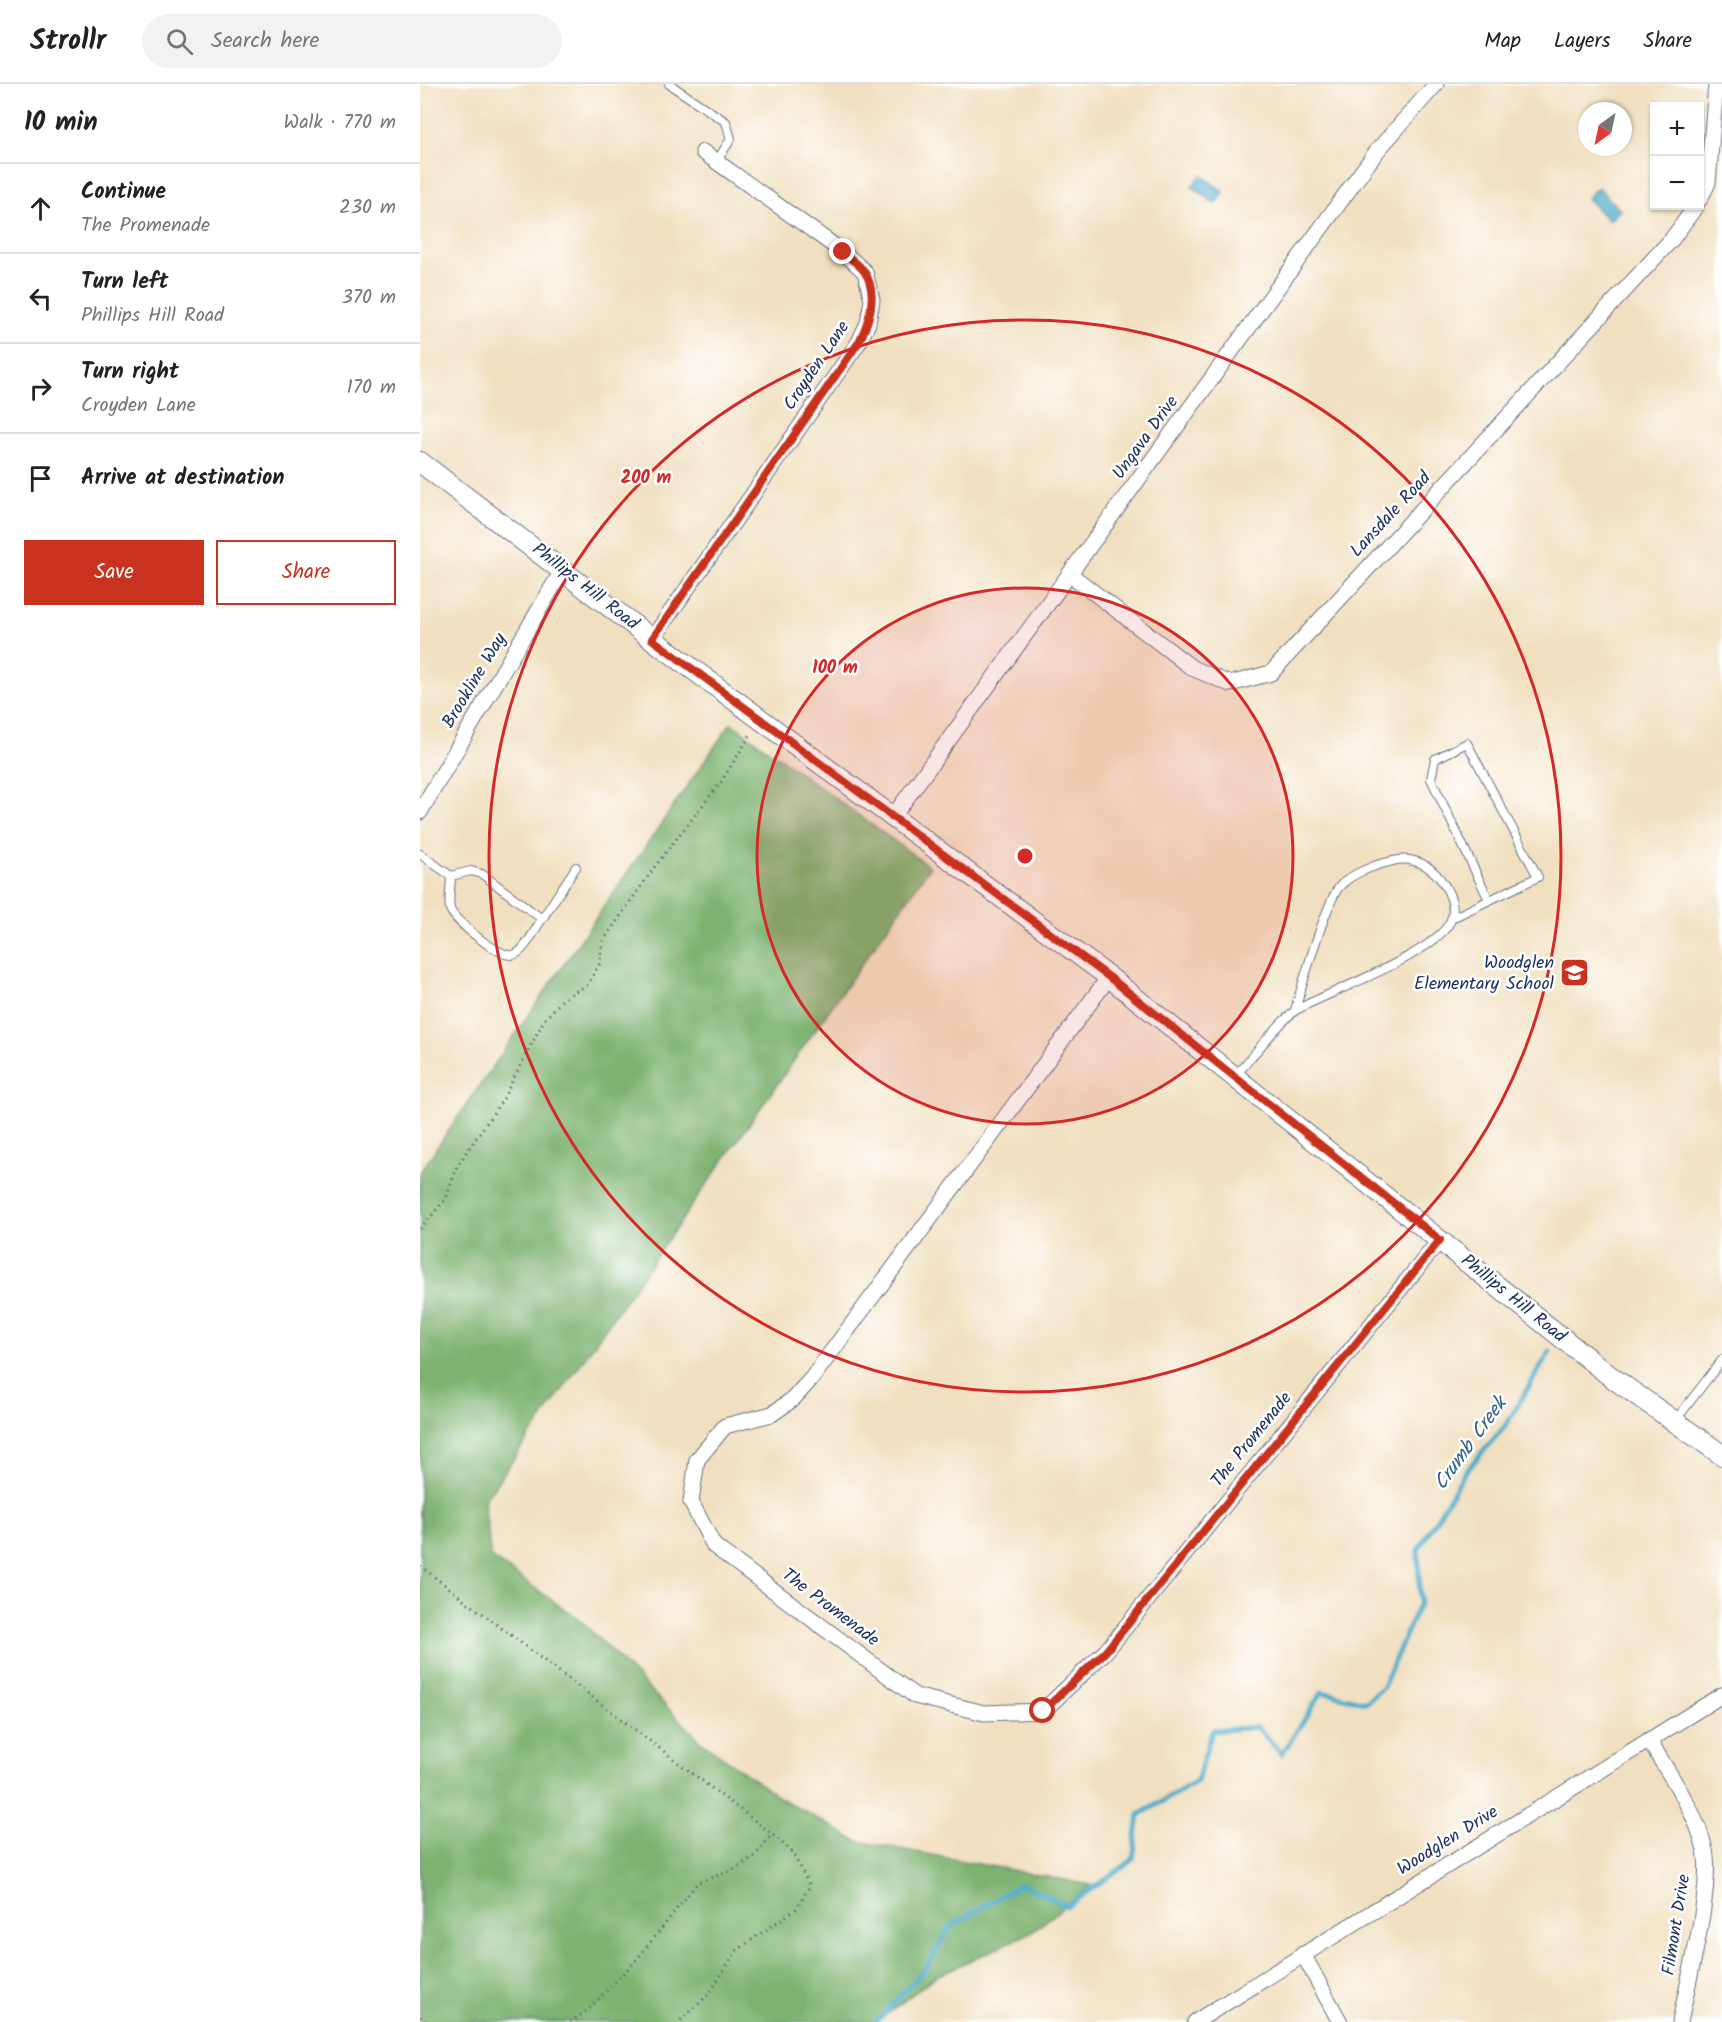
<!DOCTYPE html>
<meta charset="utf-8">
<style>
body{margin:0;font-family:Kalam,sans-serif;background:#f2f2f2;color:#222}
.controls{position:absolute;right:18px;top:18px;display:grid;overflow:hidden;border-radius:0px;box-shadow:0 2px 4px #0004}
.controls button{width:54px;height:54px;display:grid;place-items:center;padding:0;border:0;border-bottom:2px solid #e0e0e0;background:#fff;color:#222;font:30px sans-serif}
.compass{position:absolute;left:1158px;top:18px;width:54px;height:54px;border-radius:50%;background:#fff;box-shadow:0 2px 4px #0004;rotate:213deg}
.stop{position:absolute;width:18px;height:18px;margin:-14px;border:4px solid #c8321e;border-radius:50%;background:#fff}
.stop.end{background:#c8321e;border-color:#fff;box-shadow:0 2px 6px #0008}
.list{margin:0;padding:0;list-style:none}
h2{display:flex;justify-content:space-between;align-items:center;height:78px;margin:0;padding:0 24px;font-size:26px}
h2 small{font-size:20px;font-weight:400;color:#767676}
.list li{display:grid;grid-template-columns:39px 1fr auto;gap:18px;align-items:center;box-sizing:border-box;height:90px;padding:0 24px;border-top:2px solid #e0e0e0}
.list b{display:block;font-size:22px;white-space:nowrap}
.list p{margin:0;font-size:20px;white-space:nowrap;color:#767676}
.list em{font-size:20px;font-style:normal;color:#767676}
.actions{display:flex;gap:12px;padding:18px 24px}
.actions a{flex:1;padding:14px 0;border:2px solid #c8321e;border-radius:0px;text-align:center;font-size:21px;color:#c8321e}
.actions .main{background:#c8321e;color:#fff}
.icon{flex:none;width:33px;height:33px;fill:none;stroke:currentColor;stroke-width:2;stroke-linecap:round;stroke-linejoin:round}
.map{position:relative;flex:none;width:1302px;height:1938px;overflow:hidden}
header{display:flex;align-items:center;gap:36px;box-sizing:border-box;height:84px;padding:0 30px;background:#fff;border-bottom:2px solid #e0e0e0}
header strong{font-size:28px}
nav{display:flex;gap:33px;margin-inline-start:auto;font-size:21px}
.search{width:420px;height:54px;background:#f2f2f2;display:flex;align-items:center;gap:15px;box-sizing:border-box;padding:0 21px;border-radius:33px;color:#767676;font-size:22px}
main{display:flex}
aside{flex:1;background:#fff}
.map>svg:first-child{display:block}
.forest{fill:#7db26f;stroke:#4c7066;stroke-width:1.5}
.water{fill:#4aaac9;stroke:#326c94;stroke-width:1.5}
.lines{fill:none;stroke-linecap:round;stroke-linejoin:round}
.stream{stroke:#4aaac9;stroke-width:5}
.service-casing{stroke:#666d80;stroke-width:10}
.minor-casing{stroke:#666d80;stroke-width:17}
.tertiary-casing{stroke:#666d80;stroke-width:22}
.path{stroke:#666d80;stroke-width:3;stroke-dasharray:1.5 4.5;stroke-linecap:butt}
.service{stroke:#fff;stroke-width:8}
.minor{stroke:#fff;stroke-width:15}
.tertiary{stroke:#fff;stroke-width:20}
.route{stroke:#c8321e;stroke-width:8}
.ring{fill:none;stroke:#d62828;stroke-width:3}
.labels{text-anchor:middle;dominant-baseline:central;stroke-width:5;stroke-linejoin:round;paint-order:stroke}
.street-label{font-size:18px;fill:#1b2f5e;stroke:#fff}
.poi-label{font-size:18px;fill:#1b2f5e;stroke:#fff;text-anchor:end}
.water-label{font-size:20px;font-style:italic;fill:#2e6089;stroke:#fff}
.centre{fill:#d62828;stroke:#fff;stroke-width:3}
.ring-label{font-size:18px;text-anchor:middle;font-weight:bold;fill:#d62828;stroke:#fff;stroke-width:5;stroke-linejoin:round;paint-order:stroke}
</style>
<header>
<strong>Strollr</strong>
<div class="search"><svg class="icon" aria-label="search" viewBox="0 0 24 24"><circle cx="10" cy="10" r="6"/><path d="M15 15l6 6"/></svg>Search here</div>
<nav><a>Map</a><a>Layers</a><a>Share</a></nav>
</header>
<main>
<aside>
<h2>10 min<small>Walk · 770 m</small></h2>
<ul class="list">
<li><svg class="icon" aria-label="ahead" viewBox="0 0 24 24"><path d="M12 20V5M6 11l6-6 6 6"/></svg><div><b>Continue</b><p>The Promenade</p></div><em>230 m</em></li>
<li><svg class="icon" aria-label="left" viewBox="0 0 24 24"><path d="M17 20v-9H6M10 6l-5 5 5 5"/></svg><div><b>Turn left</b><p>Phillips Hill Road</p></div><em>370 m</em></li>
<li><svg class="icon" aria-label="right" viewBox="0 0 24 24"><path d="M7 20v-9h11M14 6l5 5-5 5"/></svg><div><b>Turn right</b><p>Croyden Lane</p></div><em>170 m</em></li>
<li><svg class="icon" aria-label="arrive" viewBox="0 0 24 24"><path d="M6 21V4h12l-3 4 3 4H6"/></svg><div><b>Arrive at destination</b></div></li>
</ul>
<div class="actions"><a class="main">Save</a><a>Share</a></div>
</aside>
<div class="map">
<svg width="1302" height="1938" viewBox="0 0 1302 1938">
<rect width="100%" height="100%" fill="#fff"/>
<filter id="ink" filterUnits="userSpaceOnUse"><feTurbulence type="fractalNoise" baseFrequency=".0167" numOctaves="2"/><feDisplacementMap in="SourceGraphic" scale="12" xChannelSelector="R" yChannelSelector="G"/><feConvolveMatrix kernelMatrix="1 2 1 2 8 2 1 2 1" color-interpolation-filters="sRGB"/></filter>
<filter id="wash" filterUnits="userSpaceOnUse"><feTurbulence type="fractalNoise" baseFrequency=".008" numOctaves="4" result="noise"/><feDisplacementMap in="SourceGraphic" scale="24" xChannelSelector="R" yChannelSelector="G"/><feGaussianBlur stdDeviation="1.35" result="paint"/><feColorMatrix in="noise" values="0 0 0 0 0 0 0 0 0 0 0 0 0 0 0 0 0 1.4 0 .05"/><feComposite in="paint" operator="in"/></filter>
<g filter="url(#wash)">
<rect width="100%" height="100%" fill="#f1e0c0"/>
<path class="forest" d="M311,639L510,783L64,1417L71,1473L160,1536L282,1658L360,1714L437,1757L671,1801L612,1848L516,1892L457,1938H0V1088Z"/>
<g class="water">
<path d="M781,91L804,108L795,120L772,102Z"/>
<path d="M1178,103L1200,126L1189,137L1167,114Z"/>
</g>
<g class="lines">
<path class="stream" d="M456,1938L506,1884L530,1843L601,1800L647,1822L713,1776L719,1731L777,1697L792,1647L837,1643L862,1670L902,1608L946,1618L963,1603L1000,1518L998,1466L1045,1388L1086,1341L1130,1267"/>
</g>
</g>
<g filter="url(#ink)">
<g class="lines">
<defs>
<g id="service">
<path d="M249,0L306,38L311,55L296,78"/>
<path d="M0,770L31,792"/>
<path d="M51,787L62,790L122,835C115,845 105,868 93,871C80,874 34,837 30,825C28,816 31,802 31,792Z"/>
<path d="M1032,834L1118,793L1047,659L1015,675L1011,695L1069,816"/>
<path d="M122,835L156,783"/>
<path d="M816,991C829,977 864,932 878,925C910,907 1023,868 1032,833C1036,818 1025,799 1015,789C1004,778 988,773 973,777C957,780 932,789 920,802C906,817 882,902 875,926"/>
<path d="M1255,1337L1302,1276"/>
</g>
<g id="minor">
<path d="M1280,115L1288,99L1296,0"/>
<path d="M651,491L772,584L810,600L851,589L1252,155L1276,122"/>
<path d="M232,555L439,258L448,239L452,216L445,188L423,168L283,68"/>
<path d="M0,728L143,485"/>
<path d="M472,734L957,67L1016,0"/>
<path d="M689,893L392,1294L373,1315L352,1330L305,1342L277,1376L271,1418L294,1462L495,1612L564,1629L623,1627L686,1567L1020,1156"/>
<path d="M1229,1656C1249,1691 1276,1726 1285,1766C1293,1804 1268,1896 1260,1938"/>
<path d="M883,1870L920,1938"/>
<path d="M775,1938L1302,1611"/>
</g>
<path id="tertiary" d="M0,378L232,555L689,893L1190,1292L1302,1371"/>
</defs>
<use href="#service" class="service-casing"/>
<use href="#minor" class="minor-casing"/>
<use href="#tertiary" class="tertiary-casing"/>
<g class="path">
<path d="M0,1145L26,1115L37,1082L83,1015L124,936L144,914L167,901L179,881L183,857L236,781L301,698L331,650"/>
<path d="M0,1482L352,1750L372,1768L390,1802L376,1825L316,1867L289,1910L259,1938"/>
<path d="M0,1933L7,1938"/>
<path d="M150,1938L168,1926L219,1873L278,1798L311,1787L335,1772L352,1750"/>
</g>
<use href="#service" class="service"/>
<use href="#minor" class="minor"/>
<use href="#tertiary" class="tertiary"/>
</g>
</g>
<g class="lines" filter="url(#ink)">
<path class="route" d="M423,168C429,174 439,180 444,187C459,209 449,238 439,258L232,555L689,893L1020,1156L686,1567L623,1627"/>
</g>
<circle cx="605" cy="772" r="268" fill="#d62828" fill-opacity=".12"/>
<g class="ring">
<circle cx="605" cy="772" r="268"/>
<circle cx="605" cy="772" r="536"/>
</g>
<defs>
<symbol id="school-square" viewBox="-11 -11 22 22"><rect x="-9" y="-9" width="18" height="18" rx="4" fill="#c8321e" stroke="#fff"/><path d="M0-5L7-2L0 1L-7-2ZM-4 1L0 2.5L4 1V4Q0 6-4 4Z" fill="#fff"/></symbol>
</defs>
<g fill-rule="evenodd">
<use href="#school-square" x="1138" y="872" width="33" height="33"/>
</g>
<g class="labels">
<g class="street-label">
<text transform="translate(397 282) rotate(-56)">Croyden Lane</text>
<text transform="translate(726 354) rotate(-54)">Ungava Drive</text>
<text transform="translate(971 431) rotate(-47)">Lansdale Road</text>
<text transform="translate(165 503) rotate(38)">Phillips Hill Road</text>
<text transform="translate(55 597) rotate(-59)">Brookline Way</text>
<text transform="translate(1093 1215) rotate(39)">Phillips Hill Road</text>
<text transform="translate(832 1356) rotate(-51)">The Promenade</text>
<text transform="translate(410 1524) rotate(37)">The Promenade</text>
<text transform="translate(1028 1757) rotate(-32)">Woodglen Drive</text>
<text transform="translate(1257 1841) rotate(-81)">Filmont Drive</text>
</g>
<g class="poi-label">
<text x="1134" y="879">Woodglen<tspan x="1134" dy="21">Elementary School</tspan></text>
</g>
<g class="water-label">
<text transform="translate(1051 1360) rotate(-54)">Crumb Creek</text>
</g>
</g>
<circle cx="605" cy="772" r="9" class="centre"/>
<g class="ring-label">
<text x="226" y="399">200 m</text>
<text x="415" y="589">100 m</text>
</g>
</svg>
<div class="controls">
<button>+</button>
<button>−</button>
</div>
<svg class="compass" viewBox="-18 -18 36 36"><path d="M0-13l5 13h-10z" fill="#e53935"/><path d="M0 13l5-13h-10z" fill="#767676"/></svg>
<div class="stop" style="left:623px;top:1627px"></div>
<div class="stop end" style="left:423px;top:168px"></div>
</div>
</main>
